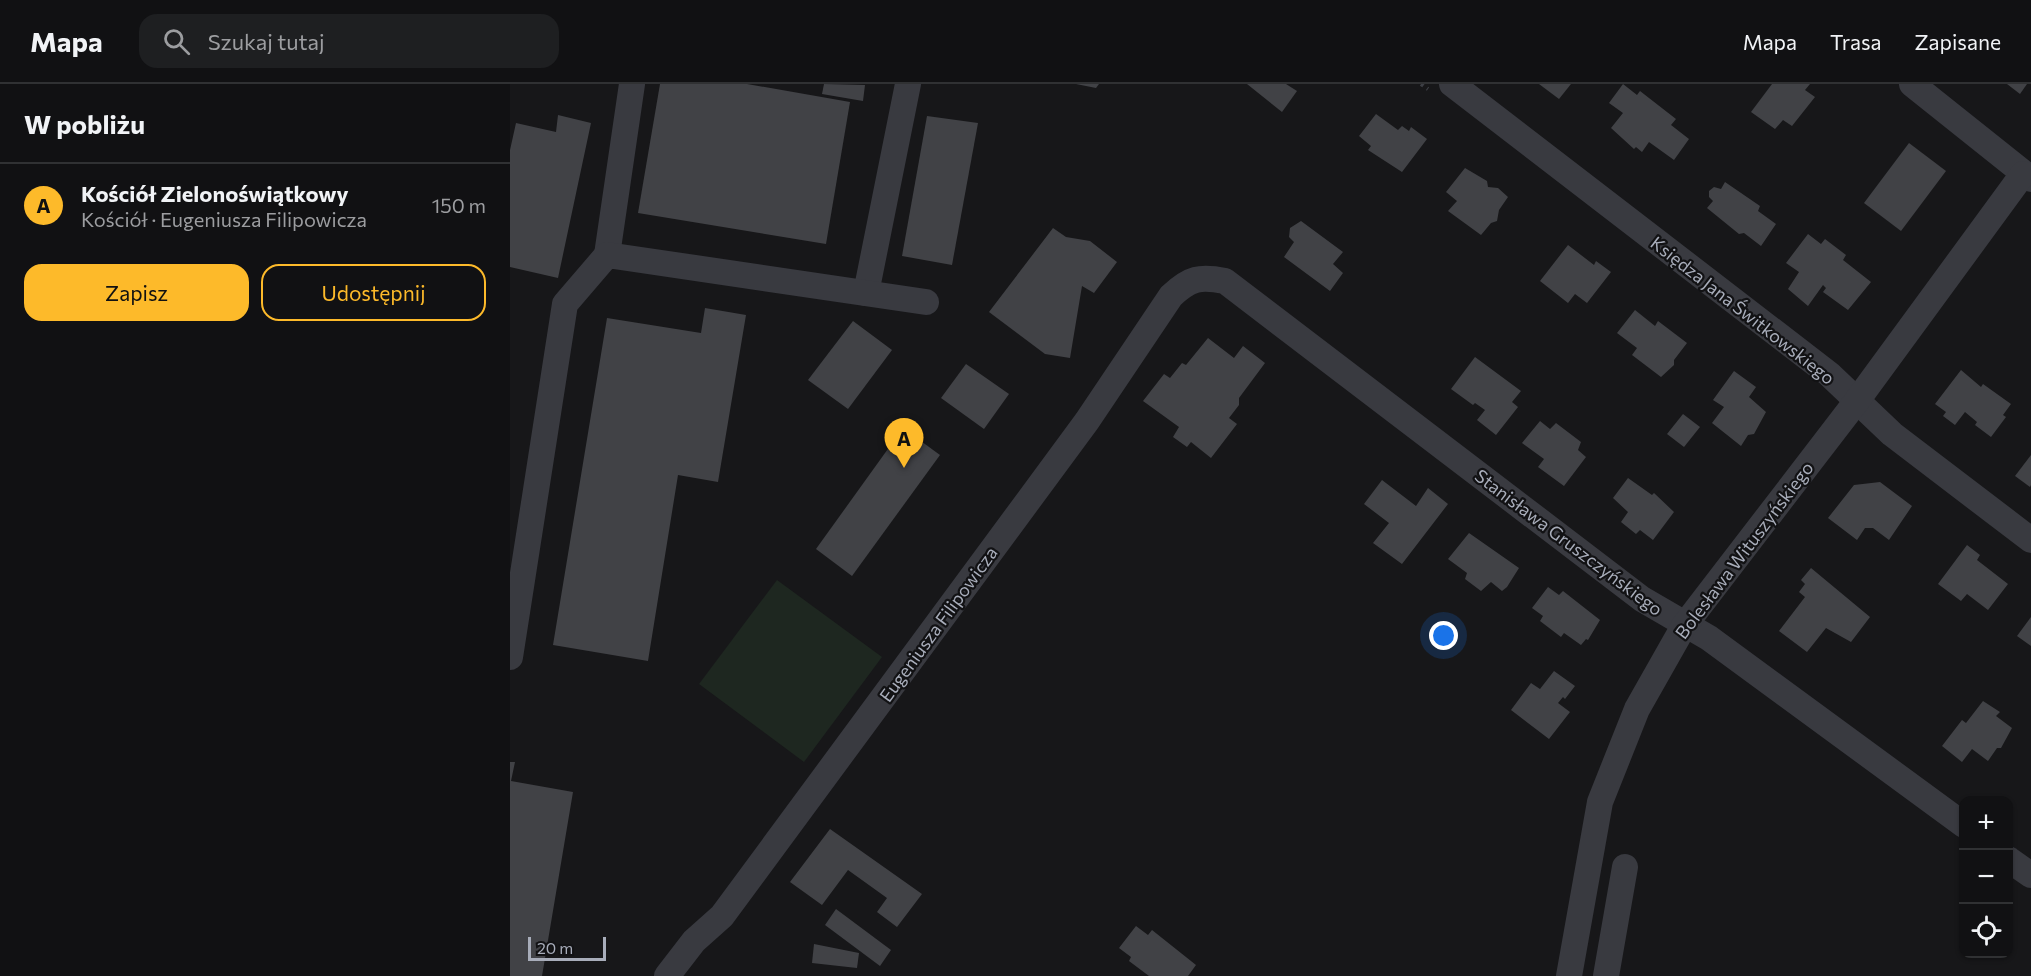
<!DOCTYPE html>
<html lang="pl">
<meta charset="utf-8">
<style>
body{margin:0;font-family:Commissioner,sans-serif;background:#1e1f21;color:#f1f3f6}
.controls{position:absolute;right:18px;bottom:18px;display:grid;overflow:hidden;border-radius:12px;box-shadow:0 2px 4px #0004}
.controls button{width:54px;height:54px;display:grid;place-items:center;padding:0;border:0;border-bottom:2px solid #303133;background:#111113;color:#f1f3f6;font:30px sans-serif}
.scale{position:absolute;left:18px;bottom:15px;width:78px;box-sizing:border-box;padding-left:6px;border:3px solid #a8adba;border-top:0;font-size:16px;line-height:21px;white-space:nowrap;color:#a8adba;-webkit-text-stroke:4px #121214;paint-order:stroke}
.you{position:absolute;left:934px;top:552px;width:21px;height:21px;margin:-15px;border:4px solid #fff;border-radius:50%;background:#1a73e8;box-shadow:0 0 0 9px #1a73e833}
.badge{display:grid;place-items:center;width:39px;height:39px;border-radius:50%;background:#fdba2a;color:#111;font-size:20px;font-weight:700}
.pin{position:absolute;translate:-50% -50px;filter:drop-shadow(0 2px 3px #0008)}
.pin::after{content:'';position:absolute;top:32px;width:21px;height:18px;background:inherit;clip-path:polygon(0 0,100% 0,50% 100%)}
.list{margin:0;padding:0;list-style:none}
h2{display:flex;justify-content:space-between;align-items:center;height:78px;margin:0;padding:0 24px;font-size:26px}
h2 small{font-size:20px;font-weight:400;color:#9c9da0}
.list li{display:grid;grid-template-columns:39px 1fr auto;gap:18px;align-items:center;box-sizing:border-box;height:84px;padding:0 24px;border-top:2px solid #303133}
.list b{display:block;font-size:22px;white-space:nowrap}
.list p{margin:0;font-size:20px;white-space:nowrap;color:#9c9da0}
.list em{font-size:20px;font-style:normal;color:#9c9da0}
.actions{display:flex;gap:12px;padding:18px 24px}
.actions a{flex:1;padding:14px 0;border:2px solid #fdba2a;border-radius:18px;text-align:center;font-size:21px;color:#fdba2a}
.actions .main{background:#fdba2a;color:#111}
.icon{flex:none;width:33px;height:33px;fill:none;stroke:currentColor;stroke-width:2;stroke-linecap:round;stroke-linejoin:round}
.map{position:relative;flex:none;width:1521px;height:892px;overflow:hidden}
header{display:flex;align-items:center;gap:36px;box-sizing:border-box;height:84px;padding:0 30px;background:#111113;border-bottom:2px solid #303133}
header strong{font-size:28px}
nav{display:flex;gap:33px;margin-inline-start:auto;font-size:21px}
.search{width:420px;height:54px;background:#1e1f21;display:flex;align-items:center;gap:15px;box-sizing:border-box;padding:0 21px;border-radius:18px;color:#9c9da0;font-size:22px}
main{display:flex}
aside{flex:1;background:#111113}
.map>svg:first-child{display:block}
.green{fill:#1e2720}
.building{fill:#414246}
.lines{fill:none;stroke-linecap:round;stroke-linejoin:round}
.path{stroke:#3d3f45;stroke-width:4;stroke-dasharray:3 4.5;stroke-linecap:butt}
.minor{stroke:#393a40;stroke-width:26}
.labels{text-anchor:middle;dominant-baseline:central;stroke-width:4.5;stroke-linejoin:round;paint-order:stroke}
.street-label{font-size:18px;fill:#a8adba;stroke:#121214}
</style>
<header>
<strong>Mapa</strong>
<div class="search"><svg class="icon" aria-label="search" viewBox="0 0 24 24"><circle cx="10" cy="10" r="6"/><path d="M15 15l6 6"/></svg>Szukaj tutaj</div>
<nav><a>Mapa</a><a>Trasa</a><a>Zapisane</a></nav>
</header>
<main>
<aside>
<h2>W pobliżu<small></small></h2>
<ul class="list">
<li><span class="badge">A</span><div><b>Kościół Zielonoświątkowy</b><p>Kościół · Eugeniusza Filipowicza</p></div><em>150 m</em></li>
</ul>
<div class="actions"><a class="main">Zapisz</a><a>Udostępnij</a></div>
</aside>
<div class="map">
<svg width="1521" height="892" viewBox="0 0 1521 892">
<rect width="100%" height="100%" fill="#171719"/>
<path class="green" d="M267,496L372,573L294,678L189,600Z"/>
<g class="building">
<path d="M150,0H237L340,18L316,160L128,129Z"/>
<path d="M314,0L355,1L353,17L312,10Z"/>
<path d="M566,0H589L586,4Z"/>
<path d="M737,0H776L787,7L772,28Z"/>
<path d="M1029,0H1061L1049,15Z"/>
<path d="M1113,0L1127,11L1130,7L1166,35L1161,41L1179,55L1164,76L1139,58L1132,68L1126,63L1124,65L1101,44L1113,29L1099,19Z"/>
<path d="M1262,0H1300L1295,6L1305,13L1282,42L1273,36L1265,45L1241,28Z"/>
<path d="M1497,0H1517L1510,10Z"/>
<path d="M866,30L888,46L892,42L899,47L901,43L917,55L892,88L858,66L861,62L849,52Z"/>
<path d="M48,31L81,39L48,194L0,183V66L6,39L46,48Z"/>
<path d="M417,32L468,39L442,181L392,172Z"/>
<path d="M1399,59L1436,87L1391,147L1354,119Z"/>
<path d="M955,84L977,97L978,103L988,104L998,113L989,126L987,137L981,139L971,151L938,127L947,117L936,108Z"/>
<path d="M1215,98L1250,122L1248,127L1266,140L1251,162L1234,149L1229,150L1197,124L1203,117L1199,113V107L1204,103L1211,105Z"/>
<path d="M791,137L833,168L823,180L833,189L820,207L774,173L784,158L779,153L780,144Z"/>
<path d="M543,144L556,153L580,157L607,178L584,209L572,202L560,274L535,270L479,228Z"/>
<path d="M1298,150L1311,160L1315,155L1336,171L1333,176L1361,198L1338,226L1313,208L1316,204L1313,201L1298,222L1278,205L1289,188L1276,179Z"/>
<path d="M1058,161L1084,181L1086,177L1101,188L1077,219L1065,210L1058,219L1030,197Z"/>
<path d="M195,224L236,231L208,398L168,391L138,577L43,561L97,234L191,249Z"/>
<path d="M1125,226L1145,242L1148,237L1177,259L1164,276V281L1151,293L1122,271L1127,264L1107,249Z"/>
<path d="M343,237L382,266L338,325L298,296Z"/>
<path d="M698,254L724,274L733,262L755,279L729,314V321L719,334L727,340L701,374L681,358L677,363L663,353L669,343L633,317L654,290L660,294L672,279L676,281Z"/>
<path d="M965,273L1011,307L1002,318L1008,323L986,351L967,336L975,326L965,319L963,321L941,305Z"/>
<path d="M456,280L499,310L474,345L431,314Z"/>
<path d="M1451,286L1471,303L1473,300L1501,320L1493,331L1496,333L1481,353L1465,341L1467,338L1455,328L1445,341L1433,332L1436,328L1425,320Z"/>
<path d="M1224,287L1246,303L1239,313L1256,328L1244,350L1238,351L1231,362L1202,339L1214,323L1203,316Z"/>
<path d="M1173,330L1190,343L1174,363L1157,350Z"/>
<path d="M1030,337L1040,345L1046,339L1071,358L1068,366L1076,373L1054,402L1028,383L1034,375L1012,359Z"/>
<path d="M393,344L430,371L342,492L306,465Z"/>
<path d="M1521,371V401L1520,403L1505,392Z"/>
<path d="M1118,394L1142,411L1144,409L1164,428L1143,456L1130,446L1126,450L1111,438L1118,428L1103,414Z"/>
<path d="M872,396L906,422L918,404L938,420L892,480L863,459L879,439L854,420Z"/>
<path d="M1370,398L1402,422L1379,456L1363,444H1355L1347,456L1318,434L1344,401Z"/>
<path d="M959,449L1009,484L997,503L992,507L981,498L971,507L955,495L957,489L938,475Z"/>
<path d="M1457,461L1470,471L1467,476L1498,500L1478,526L1457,510L1451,517L1428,500Z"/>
<path d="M1301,484L1360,533L1341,558L1316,544L1297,568L1269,547L1295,513L1289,508L1295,500L1291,496Z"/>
<path d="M1038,503L1049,511L1053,507L1090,536L1078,556L1076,555L1071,561L1054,549L1051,553L1030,537L1033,532L1022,524Z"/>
<path d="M1521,533V562L1507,552Z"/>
<path d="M1044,587L1065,602L1055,615L1053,613L1048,619L1060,628L1039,655L1001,626L1021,599L1030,605Z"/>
<path d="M1473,617L1490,628L1486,632L1502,644L1491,664H1487L1478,677L1462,665L1452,678L1432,662L1452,636L1456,639Z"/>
<path d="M0,678H5L1,697L63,708L32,892H0Z"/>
<path d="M320,745L412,810L387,843L367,828L377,814L338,786L312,821L280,798Z"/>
<path d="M326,825L381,866L370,882L315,841Z"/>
<path d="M626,842L638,851L642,846L686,881L678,892H639L619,877L621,873L609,864Z"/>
<path d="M304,860L349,869L347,884L302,879Z"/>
</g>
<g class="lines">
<path class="path" d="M911,0L918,5"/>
<g class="minor">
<path d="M942,0L1319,290L1382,350L1521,456"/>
<path d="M1402,0L1521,95"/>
<path d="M97,171L122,0"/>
<path d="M356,209L398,0"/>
<path d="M0,573L55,220L97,171L416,218"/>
<path d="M1498,775L1521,791"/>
<path d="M157,892L184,857L212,832L577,337L661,212C680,194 690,192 715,197L1132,515L1199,554L1454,741"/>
<path d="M1059,892L1090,718L1127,625L1174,542L1346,318L1513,90"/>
<path d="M1096,892L1115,783"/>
</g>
</g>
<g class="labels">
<g class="street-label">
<text transform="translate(1233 226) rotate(38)">Księdza Jana Świtkowskiego</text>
<text transform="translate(1059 458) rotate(37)">Stanisława Gruszczyńskiego</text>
<text transform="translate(1234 466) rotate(-53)">Bolesława Wituszyńskiego</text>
<text transform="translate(428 540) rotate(-54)">Eugeniusza Filipowicza</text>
</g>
</g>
</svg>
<div class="controls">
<button>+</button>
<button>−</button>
<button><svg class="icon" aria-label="locate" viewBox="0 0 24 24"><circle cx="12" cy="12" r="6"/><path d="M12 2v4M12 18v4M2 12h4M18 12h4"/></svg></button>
</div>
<div class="scale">20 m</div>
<div class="you"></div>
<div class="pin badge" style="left:394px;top:384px">A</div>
</div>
</main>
